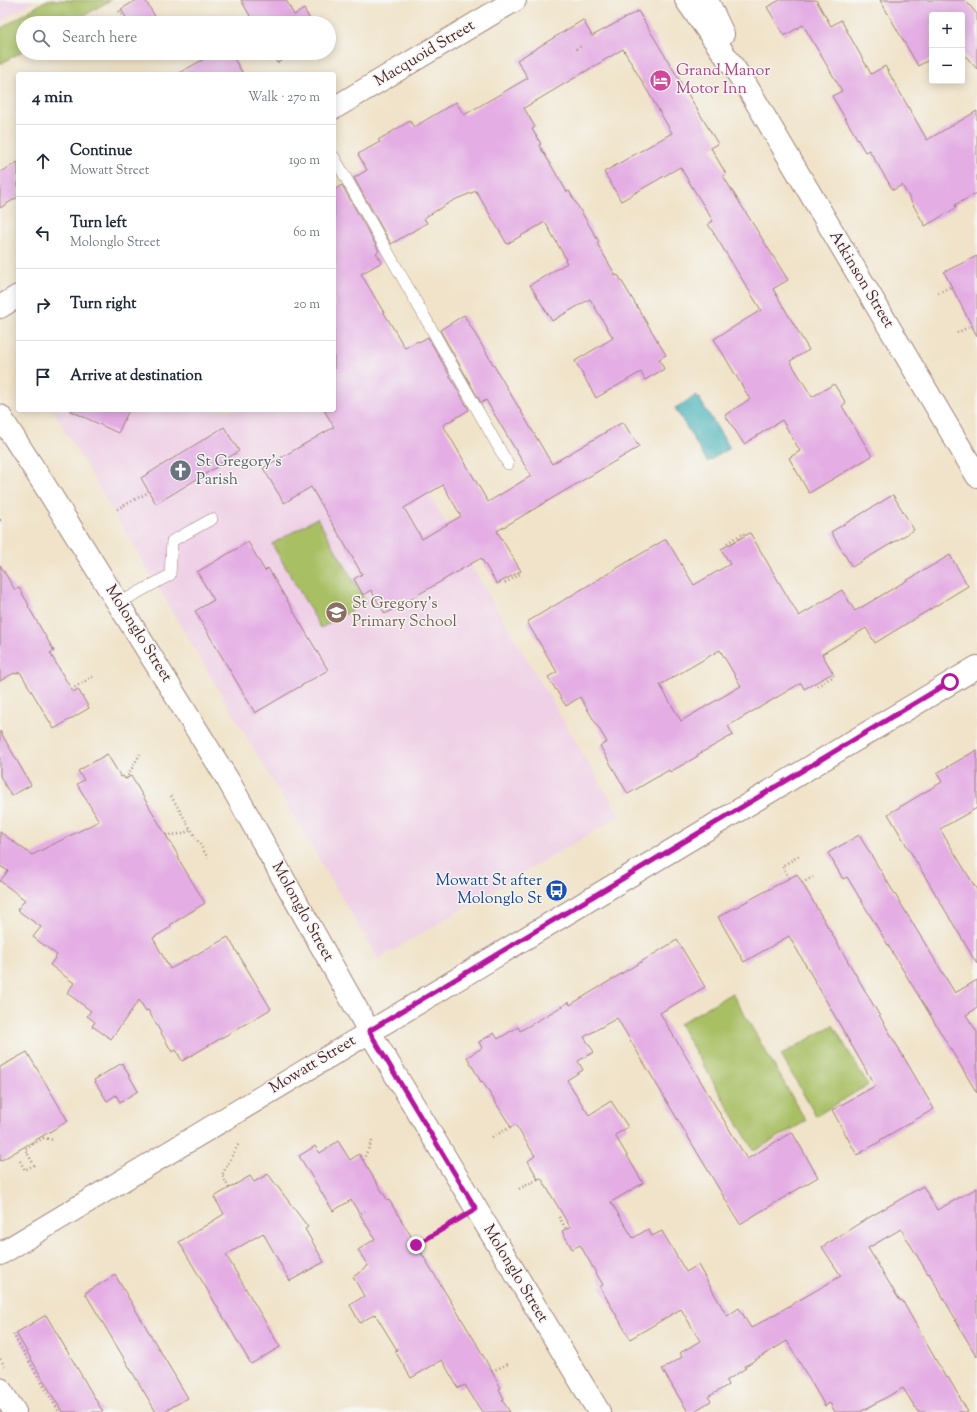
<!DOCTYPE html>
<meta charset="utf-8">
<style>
body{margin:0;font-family:"Sorts Mill Goudy",serif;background:#f6f6f7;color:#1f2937}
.controls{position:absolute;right:12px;top:12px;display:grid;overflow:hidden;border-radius:4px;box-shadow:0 2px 10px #0003}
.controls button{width:36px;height:36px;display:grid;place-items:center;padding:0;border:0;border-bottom:1px solid #e0e1e3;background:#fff;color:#1f2937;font:20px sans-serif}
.stop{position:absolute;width:12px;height:12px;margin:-9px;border:3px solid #b5179e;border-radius:50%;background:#fff}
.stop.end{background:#b5179e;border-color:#fff;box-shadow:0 1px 4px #0008}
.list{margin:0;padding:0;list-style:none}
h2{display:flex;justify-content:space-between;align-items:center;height:52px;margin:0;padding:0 16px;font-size:17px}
h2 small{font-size:13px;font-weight:400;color:#747a83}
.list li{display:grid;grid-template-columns:26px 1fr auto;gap:12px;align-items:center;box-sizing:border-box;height:72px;padding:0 16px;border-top:1px solid #e0e1e3}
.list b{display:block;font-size:15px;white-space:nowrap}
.list p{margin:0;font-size:13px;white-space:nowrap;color:#747a83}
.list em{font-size:13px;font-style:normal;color:#747a83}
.icon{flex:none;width:22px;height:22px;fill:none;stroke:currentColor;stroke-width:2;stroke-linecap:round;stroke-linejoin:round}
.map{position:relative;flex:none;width:977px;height:1412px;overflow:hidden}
.search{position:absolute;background:#fff;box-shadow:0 2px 10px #0003;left:16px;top:16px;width:320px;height:44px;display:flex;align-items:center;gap:10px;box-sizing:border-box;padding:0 14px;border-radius:22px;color:#747a83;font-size:15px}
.panel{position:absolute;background:#fff;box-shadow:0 2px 10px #0003;left:16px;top:72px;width:320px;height:340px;border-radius:4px}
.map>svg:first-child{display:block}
.built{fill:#efd0e6}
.green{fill:#a8bf64;stroke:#796f48}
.water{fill:#3bacb4;stroke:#426670}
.building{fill:#e4ade4;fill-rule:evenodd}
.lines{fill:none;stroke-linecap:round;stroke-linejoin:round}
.lane-casing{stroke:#9d817a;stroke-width:12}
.street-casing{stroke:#9d817a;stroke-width:24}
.path{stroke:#9d817a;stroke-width:2.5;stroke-dasharray:1 3;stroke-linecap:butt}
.lane{stroke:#fff;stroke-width:11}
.street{stroke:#fff;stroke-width:22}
.route{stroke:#b5179e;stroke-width:5}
.labels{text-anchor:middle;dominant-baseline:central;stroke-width:3;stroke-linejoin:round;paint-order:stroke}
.street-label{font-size:16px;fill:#4a1f2b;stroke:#f6f6f2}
.hotel-label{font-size:16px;fill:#b23c85;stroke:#f6f6f2;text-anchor:start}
.worship-label{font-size:16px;fill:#5b616d;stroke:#f6f6f2;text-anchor:start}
.education-label{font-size:16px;fill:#785e54;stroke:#f6f6f2;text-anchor:start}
.transit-label{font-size:16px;fill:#164399;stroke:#f6f6f2;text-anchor:end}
</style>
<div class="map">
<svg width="977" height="1412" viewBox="0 0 977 1412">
<rect width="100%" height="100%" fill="#f6f6f2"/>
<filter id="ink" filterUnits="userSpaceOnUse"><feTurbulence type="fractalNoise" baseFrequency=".025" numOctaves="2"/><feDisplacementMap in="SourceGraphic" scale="8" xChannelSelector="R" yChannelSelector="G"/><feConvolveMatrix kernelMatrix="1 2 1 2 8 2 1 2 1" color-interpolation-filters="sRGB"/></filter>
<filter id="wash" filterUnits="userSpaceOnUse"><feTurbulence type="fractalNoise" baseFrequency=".012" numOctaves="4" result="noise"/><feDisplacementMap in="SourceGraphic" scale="16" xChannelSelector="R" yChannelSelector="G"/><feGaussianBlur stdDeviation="0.9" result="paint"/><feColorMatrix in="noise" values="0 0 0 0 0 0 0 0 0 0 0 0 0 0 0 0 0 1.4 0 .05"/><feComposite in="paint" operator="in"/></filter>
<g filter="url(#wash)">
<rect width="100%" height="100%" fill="#f0e3c9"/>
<g class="built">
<path d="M0,0H35L0,21Z"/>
<path d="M334,334L620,816L378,959L53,410H334Z"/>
</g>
<g class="green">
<path d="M47,0H111L71,23H23V51L0,64V29Z"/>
<path d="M317,518L366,602L321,628L272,544Z"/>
<path d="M732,993L806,1121L754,1151L679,1024Z"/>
<path d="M833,1025L868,1085L816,1116L781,1055Z"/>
</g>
<path class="water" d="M697,395L730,448L707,462L675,408Z"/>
<g id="blocks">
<g class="building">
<path d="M137,0H145L159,23H129L121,9Z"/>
<path d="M241,0H286L294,15L304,9L312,23H254Z"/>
<path d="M780,0H816L831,26L841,20L871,74L885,66L927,140L977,111V193L955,205L956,208L925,226L902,185L893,190L869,150L865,152L832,96L842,91L803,25L784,36L767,7Z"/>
<path d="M880,0H965L977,14V69L962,52V15H932V58L918,66Z"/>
<path d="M638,11L718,144L711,148L726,174L723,176L788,280L773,289L809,350L790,361L812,397L834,384L846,403L842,406L872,456L809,493L789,458L800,451L782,420L744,444L725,415L750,399L714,339L761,310L708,224L713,221L680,167L621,201L604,172L672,133L623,49L524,108L535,127L532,129L541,144L539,145L548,160L567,192L569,191L599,242L597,243L616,276L618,275L666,355L659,359L664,369L645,380L641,372L596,398L575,361L613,338L590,299L552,321L530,285L567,263L565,260L566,259L545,222L507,244L476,191L454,200L424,218L427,223L391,244L354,178L367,170L358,154L380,142L378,140L410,121L414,127L456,102L464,115L528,78L517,60L583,20L592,36Z"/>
<path d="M211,17L214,23H201Z"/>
<path d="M203,53H231L243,74H177L206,58Z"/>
<path d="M271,53H295L277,63Z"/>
<path d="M18,162V197L0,208V172Z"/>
<path d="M342,185L379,251L376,253L382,262L361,274L405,348L418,341L419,342L428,337L469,410L443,425L488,502L531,476L486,400L481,403L440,330L464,315L552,464L623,422L639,447L497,531L521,571L497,584L481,558L385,614L371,590L363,595L354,579L362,574L311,487L284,503L263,468L334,427L324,410H334V190ZM443,485L461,516L422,539L404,508Z"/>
<path d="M977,256V336L944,272Z"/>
<path d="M69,410H129L118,433Z"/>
<path d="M224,427L239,451L220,463V465L156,504L141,478Z"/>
<path d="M893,495L914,530L852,567L831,532Z"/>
<path d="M750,533L799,616L842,590L855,611L950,555L968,586L875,643L866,628L822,654L833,673L804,689L801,683L728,726L733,735L697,755L698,756L670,772L669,770L628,794L600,746L607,742L580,697L566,706L548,677L557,672L527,622L666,539L694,585L730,564L721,549ZM720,650L741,686L681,721L660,685Z"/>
<path d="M248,542L265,571L268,568L328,670L255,713L195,611L214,600L197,572Z"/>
<path d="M0,565L15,590L19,588L29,605L28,606L54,651L50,653L73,692L78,689L89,708L54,729L20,672L15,674L14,673L0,681Z"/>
<path d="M0,731L31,785L11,796L0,776Z"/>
<path d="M977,750V808L940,829L977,890V964L888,814L942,782L937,773Z"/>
<path d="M107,754L121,777L123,776L125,779L131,776L179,857L178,858L205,903L170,925L171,927L153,938L170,969L228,937L271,1009L182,1061L176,1050L172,1052L148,1010L146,1011L139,1000L111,1039L92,1026L95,1022L87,1016L91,1011L67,993L74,983L50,965L57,955L33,937L41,927L17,910L25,900L0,881L8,871L0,866V832L32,855L99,821L77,784L84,780L78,771Z"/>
<path d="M859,835L955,993L977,980V1008L966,1015L977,1032V1093L847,877L843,879L828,853Z"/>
<path d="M797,874L934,1109L880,1140L881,1141L857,1155L832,1110L875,1086L789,936L744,962L718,917Z"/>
<path d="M677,940L705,987L660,1013L747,1159L792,1132L818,1177L740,1224L617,1018L584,1037L594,1052L578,1061L583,1070L567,1080L589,1115L611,1101L628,1127L615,1135L643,1183L611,1202L633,1238L648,1229L652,1236L662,1231L686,1272L698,1265L727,1316L739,1308L751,1328L841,1276L822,1247L863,1221L923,1186L937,1210L977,1188V1357L955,1320H956L929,1273L928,1274L901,1229L868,1248L900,1301L902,1300L946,1378L948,1377L968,1412H918L903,1388L860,1412H835L830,1403L825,1406L787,1341L745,1366L746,1368L726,1381L728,1385L708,1397L711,1401L693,1412H688L662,1369L682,1357L680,1353L700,1341L681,1309L630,1339L600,1287L603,1285L580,1245L572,1249L562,1231L570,1227L541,1178L538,1179L528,1161L535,1156L515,1124L511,1127L482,1081L481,1082L467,1057L482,1048L479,1042L494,1033L498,1039L518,1027L520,1031L569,1002L570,1005Z"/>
<path d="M27,1052L68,1121L0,1161V1067Z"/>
<path d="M122,1063L138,1091L120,1102L116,1095L107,1101L94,1080Z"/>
<path d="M338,1141L350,1160L359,1154L388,1201L389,1200L475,1341L501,1388L499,1389L504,1399L502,1400L510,1412H482L465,1385L458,1388L442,1360L411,1378L395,1351L397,1350L375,1314L360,1323L350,1305L364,1296L353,1277L368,1266L358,1250L375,1239L351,1200L333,1211L299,1156L315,1146L320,1153Z"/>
<path d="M268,1174L308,1227L305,1229L324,1262L290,1281L263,1233L226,1255L280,1347L251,1364L179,1242L224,1214L214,1197L250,1176L254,1182Z"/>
<path d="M115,1275L188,1398L163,1412H156L85,1293Z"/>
<path d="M46,1315L103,1412H62L16,1333Z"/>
</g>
</g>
</g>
<g filter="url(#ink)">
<use href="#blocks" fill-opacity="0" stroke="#9d817a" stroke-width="1"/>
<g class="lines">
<defs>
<g id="lane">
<path d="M334,157L508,464"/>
<path d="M119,603L170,575L172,541L212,519"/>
</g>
<g id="street">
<path d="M686,0L746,85L977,476"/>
<path d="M707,0L723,34"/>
<path d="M334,108L515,0"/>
<path d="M0,307L18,296"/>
<path d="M0,416L47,489L228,780L369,1031L599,1412"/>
<path d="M0,1254L977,667"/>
<path d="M0,1389L15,1412"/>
</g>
</defs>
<use href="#lane" class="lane-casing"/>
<use href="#street" class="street-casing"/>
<g class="path">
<path d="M119,11L127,23"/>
<path d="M576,49L583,45"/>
<path d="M17,230L18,229"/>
<path d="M938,293L952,286"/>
<path d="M957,333L972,325"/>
<path d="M117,509L149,492"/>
<path d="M0,520H1"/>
<path d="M727,543L744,533L745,535"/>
<path d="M505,583L520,574L518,572"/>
<path d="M817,686L834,676L832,673"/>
<path d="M71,689L94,676"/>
<path d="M126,779L140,754"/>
<path d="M171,796L208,858"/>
<path d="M166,835L183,834L191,829"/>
<path d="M789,878L782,866L801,855"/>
<path d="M802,883L813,877"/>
<path d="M492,1137L511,1127"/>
<path d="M363,1160L373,1139"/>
<path d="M20,1161L25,1170L34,1165L25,1149L43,1138L54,1140"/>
<path d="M229,1188L222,1175L239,1143"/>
<path d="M519,1189L538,1179"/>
<path d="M361,1213L365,1211"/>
<path d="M559,1217L566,1229"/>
<path d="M416,1245L457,1220"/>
<path d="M13,1334L59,1412"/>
<path d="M0,1359L5,1366"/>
<path d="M492,1371L508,1364"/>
</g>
<use href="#lane" class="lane"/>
<use href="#street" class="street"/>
</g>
</g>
<g class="lines" filter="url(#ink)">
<path class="route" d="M416,1245L476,1209L369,1031L950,682"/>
</g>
<defs>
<symbol id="hotel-disc" viewBox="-11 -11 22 22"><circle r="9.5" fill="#d1479c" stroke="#f6f6f2"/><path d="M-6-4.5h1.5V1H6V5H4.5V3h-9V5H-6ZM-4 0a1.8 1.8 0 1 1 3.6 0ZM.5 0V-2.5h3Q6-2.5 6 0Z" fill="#fff"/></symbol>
<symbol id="church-disc" viewBox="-11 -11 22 22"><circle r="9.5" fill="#6b7280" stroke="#f6f6f2"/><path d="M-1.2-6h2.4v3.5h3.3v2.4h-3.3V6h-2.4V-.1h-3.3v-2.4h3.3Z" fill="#fff"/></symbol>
<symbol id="school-disc" viewBox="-11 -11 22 22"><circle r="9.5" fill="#8d6e63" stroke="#f6f6f2"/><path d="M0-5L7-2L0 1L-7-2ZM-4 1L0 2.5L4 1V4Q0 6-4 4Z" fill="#fff"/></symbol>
<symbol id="bus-disc" viewBox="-11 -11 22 22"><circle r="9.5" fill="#1a4fb4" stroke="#f6f6f2"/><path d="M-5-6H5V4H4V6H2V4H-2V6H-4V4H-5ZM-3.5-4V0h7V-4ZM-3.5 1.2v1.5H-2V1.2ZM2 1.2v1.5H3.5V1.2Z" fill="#fff"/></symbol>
</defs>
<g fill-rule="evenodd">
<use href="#hotel-disc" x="648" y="68" width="25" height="25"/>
<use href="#church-disc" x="168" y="458" width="25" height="25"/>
<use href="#school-disc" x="324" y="600" width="25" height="25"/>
<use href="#bus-disc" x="544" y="878" width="25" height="25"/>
</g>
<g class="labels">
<g class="street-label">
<text transform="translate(425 54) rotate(-31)">Macquoid Street</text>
<text transform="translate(861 280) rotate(59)">Atkinson Street</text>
<text transform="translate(138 634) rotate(58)">Molonglo Street</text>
<text transform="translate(302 912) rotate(61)">Molonglo Street</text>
<text transform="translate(313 1065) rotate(-31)">Mowatt Street</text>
<text transform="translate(515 1274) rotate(59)">Molonglo Street</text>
</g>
<g class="hotel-label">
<text x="676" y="71">Grand Manor<tspan x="676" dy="18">Motor Inn</tspan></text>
</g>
<g class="worship-label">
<text x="196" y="462">St Gregory's<tspan x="196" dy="18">Parish</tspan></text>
</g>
<g class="education-label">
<text x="352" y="604">St Gregory's<tspan x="352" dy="18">Primary School</tspan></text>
</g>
<g class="transit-label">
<text x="542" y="881">Mowatt St after<tspan x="542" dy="18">Molonglo St</tspan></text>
</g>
</g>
</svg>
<div class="controls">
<button>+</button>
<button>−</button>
</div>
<div class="stop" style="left:950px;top:682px"></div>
<div class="stop end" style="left:416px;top:1245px"></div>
<div class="search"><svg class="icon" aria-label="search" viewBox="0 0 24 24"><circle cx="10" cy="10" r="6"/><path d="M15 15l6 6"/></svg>Search here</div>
<section class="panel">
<h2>4 min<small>Walk · 270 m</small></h2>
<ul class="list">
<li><svg class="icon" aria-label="ahead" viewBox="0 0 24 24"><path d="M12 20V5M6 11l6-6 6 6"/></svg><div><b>Continue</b><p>Mowatt Street</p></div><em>190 m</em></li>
<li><svg class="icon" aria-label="left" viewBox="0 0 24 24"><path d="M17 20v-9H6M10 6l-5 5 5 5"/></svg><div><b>Turn left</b><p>Molonglo Street</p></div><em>60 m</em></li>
<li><svg class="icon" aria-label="right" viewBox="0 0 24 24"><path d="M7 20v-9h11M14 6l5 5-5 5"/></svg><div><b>Turn right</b></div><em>20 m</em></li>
<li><svg class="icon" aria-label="arrive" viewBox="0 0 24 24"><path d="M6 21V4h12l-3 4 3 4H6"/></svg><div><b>Arrive at destination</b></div></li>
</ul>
</section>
</div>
